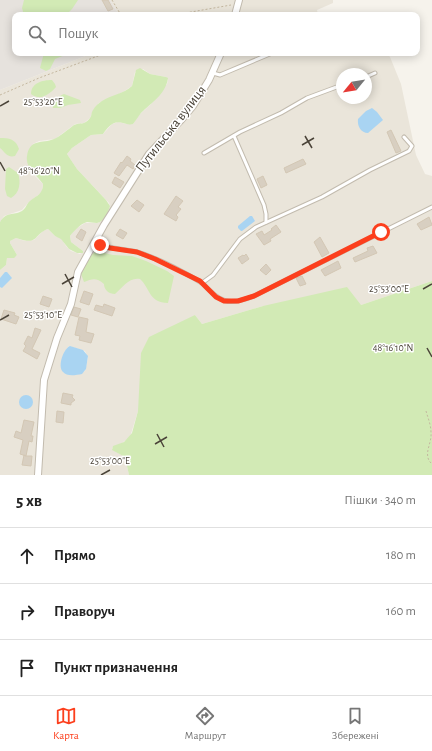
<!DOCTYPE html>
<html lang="uk">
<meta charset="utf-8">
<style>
body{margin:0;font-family:"Alegreya Sans",sans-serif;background:#f6f6f6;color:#222}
.compass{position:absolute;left:336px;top:68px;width:36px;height:36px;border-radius:50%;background:#fff;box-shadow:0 2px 10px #0003;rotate:240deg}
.stop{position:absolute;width:12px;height:12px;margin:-9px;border:3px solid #fc3f1d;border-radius:50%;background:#fff}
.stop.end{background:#fc3f1d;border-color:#fff;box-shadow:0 1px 4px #0008}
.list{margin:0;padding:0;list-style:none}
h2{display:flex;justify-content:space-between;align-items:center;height:52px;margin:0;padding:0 16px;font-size:17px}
h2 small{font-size:13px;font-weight:400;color:#767676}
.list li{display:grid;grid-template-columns:26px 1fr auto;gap:12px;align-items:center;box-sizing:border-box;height:56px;padding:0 16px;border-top:1px solid #e0e0e0}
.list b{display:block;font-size:15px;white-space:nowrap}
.list em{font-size:13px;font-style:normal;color:#767676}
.icon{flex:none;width:22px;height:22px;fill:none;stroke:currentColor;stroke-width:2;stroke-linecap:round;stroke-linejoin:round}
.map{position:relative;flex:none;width:432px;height:475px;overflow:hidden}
.search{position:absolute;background:#fff;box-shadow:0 2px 10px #0003;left:12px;right:12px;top:12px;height:44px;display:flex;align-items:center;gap:10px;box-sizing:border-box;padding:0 14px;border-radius:8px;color:#767676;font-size:15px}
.sheet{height:220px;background:#fff}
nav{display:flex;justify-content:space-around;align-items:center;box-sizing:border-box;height:56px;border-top:1px solid #e0e0e0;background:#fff;font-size:11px;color:#767676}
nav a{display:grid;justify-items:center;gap:2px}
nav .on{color:#fc3f1d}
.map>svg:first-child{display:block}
.residential{fill:#eae5da;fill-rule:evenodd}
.industrial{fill:#e6e2dd}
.green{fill:#d2eab5}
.water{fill:#a9d4f2}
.building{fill:#d8cfc1;stroke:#d3c7b4}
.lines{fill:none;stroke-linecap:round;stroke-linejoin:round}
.lane-casing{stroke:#c2bbae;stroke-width:5}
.street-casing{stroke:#c2bbae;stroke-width:8}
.path{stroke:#c4b79f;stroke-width:1;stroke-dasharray:2 2;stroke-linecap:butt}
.lane{stroke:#fff;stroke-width:3}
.street{stroke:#fff;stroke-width:6}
.route{stroke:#fc3f1d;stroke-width:5}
.ticks{fill:none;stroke:#4b4439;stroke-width:1.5}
.labels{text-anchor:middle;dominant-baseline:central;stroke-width:3;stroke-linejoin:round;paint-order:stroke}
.street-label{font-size:14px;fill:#4b4439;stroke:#fff}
.ticks-label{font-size:10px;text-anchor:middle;fill:#4b4439;stroke:#fff;stroke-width:3;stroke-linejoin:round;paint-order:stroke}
</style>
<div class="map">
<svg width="432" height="475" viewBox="0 0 432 475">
<rect width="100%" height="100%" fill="#f6f3ec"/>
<g class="residential">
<path d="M110,0H333V3L317,10L318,15H119Z"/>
<path d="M93,53H387L390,57L401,84L416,155L425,174L432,176V281L361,305L263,306L202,324L195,315L138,411L130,437L122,443L112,448L113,450L125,457L129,475H0V270L6,265L7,257L13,258L17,255L10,243V241L16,238L25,241L34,240L43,231L48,229L55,236L61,238L66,246L71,251L80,254L83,251L71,242L70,236L74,230L85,223H98L101,221L110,206L109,203L77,169L67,154L72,148L91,135L103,134L112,124L118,122L127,124H133L138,116L151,104L167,84L168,80L166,77L150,74L143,69L135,72L132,86L123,92L99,103L94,109L90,118L84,123L75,124L55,139L39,141L33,144L29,152L27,157L34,175L43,184L42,192L28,203L22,210L4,216L0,222V90ZM342,74H366V98H342ZM69,346L85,351L88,358L85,371L73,375L64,373L61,367L63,358L65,351Z"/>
</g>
<path class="industrial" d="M0,0H110L119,15H15V53H93L0,90Z"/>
<g class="green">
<path d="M24,0H78L72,9L69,12L53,15H40L36,12L31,15H24L22,8Z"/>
<path d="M44,53H68L65,55L55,59L50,69L46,71L40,68Z"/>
<path d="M140,68L150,74L166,77L168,78C166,94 151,103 141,113C138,117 136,120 133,124C129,125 127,124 123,123C113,120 108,127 103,134L91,135L72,148L67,154L77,169L106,200L110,206C108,212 104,222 97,223C93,223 90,222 87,222C80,224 74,231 70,236L71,242L83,251V253H77L69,249L61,239L55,236L48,229C32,235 40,246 16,238L10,241V243L17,255L14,258H7L6,265L0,270V222C7,211 13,216 22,211C25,209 26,206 28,203C34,196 43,196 43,184C37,175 25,168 27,156C30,138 42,144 54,139C61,136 67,130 74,125C80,122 84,126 90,118C92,115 91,113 93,110C95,106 99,103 102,101C111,95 123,94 132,86L136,70Z"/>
<path d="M52,80L55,84L56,87C49,95 40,101 31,94C31,83 42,80 52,80Z"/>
<path d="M64,94L80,100L81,103L68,105L60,108H53C52,102 58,96 64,94Z"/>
<path d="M0,138C9,138 16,139 19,149L15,156C7,158 5,152 0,148Z"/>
<path d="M9,167L18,173C21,182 20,193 11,198L7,196L5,189L6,169Z"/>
<path d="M96,251L113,255L132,256L146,261L167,271L174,276L168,303C149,303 150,288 140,279C129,277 123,287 115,294C109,294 104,290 104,284C96,277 92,279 84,282L81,274L89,257Z"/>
<path d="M432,281V475H129L125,457L112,450L113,446L124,442L132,433L138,411L141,353L149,337L195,315L202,324L263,306L347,287L361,305Z"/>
</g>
<g class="water">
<path d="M372,108L377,112L383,120L368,133C361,133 357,126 358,119L366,111Z"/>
<path d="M250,216H252L255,221L242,231H241L238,228V226Z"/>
<path d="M5,272H7L12,278L2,288L0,287V278Z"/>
<path d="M70,346L83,350L88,356L86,369L82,374C76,375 67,377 63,372C57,366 64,348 70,346Z"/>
<circle cx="26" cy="402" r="7"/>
</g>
<g class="building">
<path d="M102,0H108L113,9L108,11Z"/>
<path d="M391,130L401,151L396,153L387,132Z"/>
<path d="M127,156L131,159L130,161L135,165L133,169L127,165L119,176L114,173L121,162L122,163Z"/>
<path d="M303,159L306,164L286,173L284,168Z"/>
<path d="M263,176L267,185L261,188L257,179Z"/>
<path d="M115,177L124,182L120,188L112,183Z"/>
<path d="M176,196L183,201L178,207L181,209L176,215L178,217L176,221L164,214Z"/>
<path d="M137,200L144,205L139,212L131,206Z"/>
<path d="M429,217L432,225L421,230L417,224Z"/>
<path d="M276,225L281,232L270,239L271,241L264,245L256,234L262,231L264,235L272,230L271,229Z"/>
<path d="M81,229L86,232L82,241L76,237Z"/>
<path d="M120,229L127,233L123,239L116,235Z"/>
<path d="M320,237L329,253L322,257L314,242Z"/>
<path d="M373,246L377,253L355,262L353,258L368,251L367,248Z"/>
<path d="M246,254L249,259L242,264L238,258L243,255L244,256Z"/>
<path d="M338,261L341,268L325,276L321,270Z"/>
<path d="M266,264L271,270L266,275L260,270Z"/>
<path d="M302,276L306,284L300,286L296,278Z"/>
<path d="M84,291L93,294L89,305L80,302Z"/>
<path d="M43,296L52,299L49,307L40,304Z"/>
<path d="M104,304L115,308L112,316L94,310L96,305L103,307Z"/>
<path d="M74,307L81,309L78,317L71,315Z"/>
<path d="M4,310L15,313L14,315L19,317L16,324L1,319Z"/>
<path d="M79,317L88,319L86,332L94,334L91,343L79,340L80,336L75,335Z"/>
<path d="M35,328L41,330L32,349L40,353L37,359L23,351L26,346L24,344L28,336L32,338Z"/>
<path d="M63,393L73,395L72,397L75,400L71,403V405L61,403Z"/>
<path d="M57,411L64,412L63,423L56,422Z"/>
<path d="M24,420L34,422L31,436H33L32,442L29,441L26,456H32L31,466L22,465L24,455L26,456L20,454L23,440L14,437L16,431L21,433Z"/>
</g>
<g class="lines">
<defs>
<g id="lane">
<path d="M213,73L220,75L272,53"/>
<path d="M366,77L375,73"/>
<path d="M234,136L264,205L266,214V222"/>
<path d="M204,153L240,132L281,113L307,98L342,85"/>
<path d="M95,242C110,250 122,248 137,252C157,258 184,272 202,283L213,275L240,239L256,227L322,197L370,170L409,151L412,146L404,137"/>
<path d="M202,283C221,302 227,307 254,296L432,207"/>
</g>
<g id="street">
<path d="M235,15L239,0"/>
<path d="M38,475L44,380L57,338L71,304L78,272L104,225L149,154L182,119L193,106L209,80L221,53"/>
</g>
</defs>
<use href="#lane" class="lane-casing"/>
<use href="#street" class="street-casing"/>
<g class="path">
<path d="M112,0L121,15"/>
<path d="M174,15L231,5"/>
<path d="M0,95L39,78L106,53"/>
<path d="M426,411C428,418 431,425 431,433C432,444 422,455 432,464"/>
</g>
<use href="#lane" class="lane"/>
<use href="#street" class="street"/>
</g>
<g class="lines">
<path class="route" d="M100,245L110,248L137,252L155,259L200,281L216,297L224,301H238L254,296L381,232"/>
</g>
<path class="ticks" d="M0,106L9,101M305,136L312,148M302,145L314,138M0,162L5,171M65,274L72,287M62,284L74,277M423,289L432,284M0,320L9,315M427,348L432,357M157,434L164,447M155,444L167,437M101,475L110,470"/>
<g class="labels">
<g class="street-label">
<text transform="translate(171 129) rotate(-52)">Путильська вулиця</text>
</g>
</g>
<g class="ticks-label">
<text x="43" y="105">25°53'20"E</text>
<text x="39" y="174">48°16'20"N</text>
<text x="389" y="292">25°53'00"E</text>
<text x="43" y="318">25°53'10"E</text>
<text x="393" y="351">48°16'10"N</text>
<text x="110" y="464">25°53'00"E</text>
</g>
</svg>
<svg class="compass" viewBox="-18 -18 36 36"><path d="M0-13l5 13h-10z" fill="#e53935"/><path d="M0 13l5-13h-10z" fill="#767676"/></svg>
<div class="stop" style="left:381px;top:232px"></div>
<div class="stop end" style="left:100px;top:245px"></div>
<div class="search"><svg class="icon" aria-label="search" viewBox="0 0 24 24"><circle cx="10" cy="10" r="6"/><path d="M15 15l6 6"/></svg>Пошук</div>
</div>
<section class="sheet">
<h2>5 хв<small>Пішки · 340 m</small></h2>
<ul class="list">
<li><svg class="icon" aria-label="ahead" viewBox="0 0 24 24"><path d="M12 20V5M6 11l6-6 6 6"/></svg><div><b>Прямо</b></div><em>180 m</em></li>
<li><svg class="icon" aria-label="right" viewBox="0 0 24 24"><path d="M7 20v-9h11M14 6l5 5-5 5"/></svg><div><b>Праворуч</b></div><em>160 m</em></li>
<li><svg class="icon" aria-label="arrive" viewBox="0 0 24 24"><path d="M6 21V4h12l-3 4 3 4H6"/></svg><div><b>Пункт призначення</b></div></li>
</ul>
</section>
<nav>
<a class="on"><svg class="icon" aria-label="map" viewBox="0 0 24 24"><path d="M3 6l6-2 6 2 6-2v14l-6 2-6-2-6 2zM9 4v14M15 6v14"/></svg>Карта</a>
<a><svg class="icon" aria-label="directions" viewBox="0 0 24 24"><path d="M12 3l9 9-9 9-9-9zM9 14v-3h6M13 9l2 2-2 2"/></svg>Маршрут</a>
<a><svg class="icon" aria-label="saved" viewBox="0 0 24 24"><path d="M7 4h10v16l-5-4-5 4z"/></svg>Збережені</a>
</nav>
